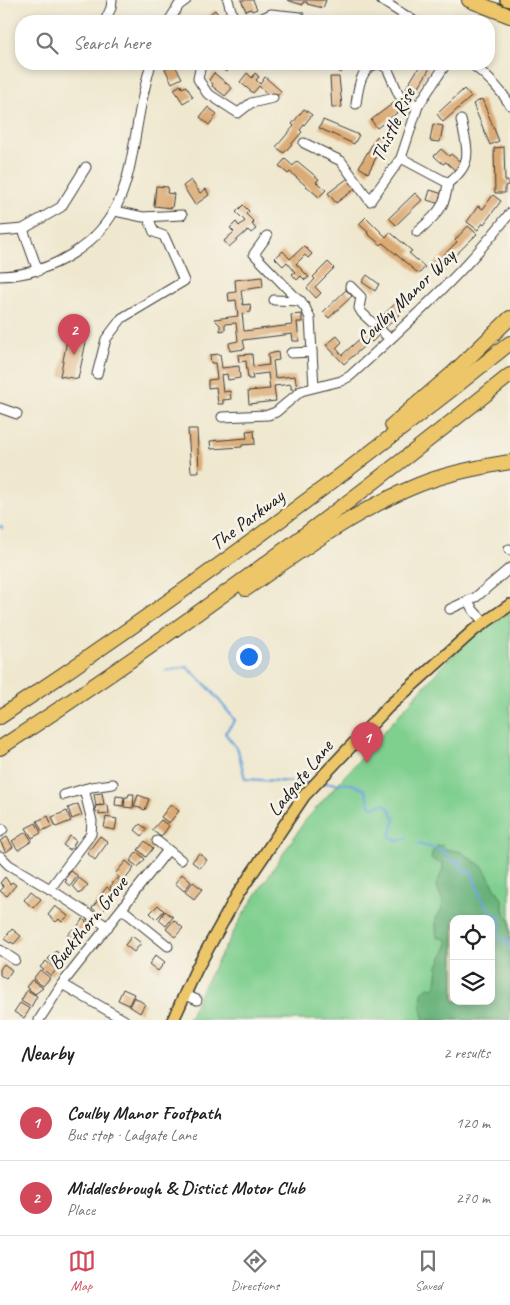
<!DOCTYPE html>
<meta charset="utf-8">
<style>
body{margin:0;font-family:Caveat,sans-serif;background:#f6f6f6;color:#222}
.controls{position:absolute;right:15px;bottom:15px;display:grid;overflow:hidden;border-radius:10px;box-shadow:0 2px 8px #0003}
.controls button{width:45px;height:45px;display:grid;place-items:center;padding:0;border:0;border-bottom:1px solid #e0e0e0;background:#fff;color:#222;font:25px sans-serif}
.you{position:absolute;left:248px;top:656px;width:18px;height:18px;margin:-12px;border:4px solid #fff;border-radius:50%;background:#1a73e8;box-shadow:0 0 0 8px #1a73e833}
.badge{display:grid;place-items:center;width:32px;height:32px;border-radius:50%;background:#d1495b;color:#fff;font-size:16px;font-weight:700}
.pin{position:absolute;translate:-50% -41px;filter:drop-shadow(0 1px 2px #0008)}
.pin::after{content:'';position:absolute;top:26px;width:18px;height:15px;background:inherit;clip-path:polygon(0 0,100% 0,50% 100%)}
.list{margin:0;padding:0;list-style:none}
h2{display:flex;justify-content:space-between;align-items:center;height:65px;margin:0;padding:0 20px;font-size:21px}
h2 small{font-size:16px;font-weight:400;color:#767676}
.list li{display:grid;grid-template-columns:32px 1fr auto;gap:15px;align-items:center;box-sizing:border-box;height:75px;padding:0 20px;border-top:1px solid #e0e0e0}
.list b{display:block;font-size:19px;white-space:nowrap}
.list p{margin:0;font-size:16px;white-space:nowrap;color:#767676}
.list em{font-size:16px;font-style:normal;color:#767676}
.icon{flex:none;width:28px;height:28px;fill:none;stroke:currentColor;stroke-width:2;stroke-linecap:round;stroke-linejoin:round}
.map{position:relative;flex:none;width:510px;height:1020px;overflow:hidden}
.search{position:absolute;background:#fff;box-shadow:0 2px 8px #0003;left:15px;right:15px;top:15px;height:55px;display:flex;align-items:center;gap:12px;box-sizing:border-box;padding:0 18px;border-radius:20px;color:#767676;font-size:19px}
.sheet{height:215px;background:#fff}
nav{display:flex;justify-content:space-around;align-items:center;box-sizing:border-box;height:70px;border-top:1px solid #e0e0e0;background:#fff;font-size:14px;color:#767676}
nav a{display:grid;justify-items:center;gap:2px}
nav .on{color:#d1495b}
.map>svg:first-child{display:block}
.green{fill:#7fcf8f;stroke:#4e7656;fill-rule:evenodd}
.forest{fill:#67b27a;stroke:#42674b;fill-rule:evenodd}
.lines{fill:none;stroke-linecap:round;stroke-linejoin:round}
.stream{stroke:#6ba2d9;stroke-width:2.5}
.building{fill:#dcab74}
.minor-casing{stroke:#3c3b37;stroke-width:11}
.major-casing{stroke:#3c3b37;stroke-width:14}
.highway-casing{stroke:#3c3b37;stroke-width:16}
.minor{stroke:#fff;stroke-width:9}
.major{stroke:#ecc669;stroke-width:11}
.highway{stroke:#ecc669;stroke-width:14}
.labels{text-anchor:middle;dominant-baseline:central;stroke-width:5;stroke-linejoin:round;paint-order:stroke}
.street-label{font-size:20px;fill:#1c1c1c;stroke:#f7f3e8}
</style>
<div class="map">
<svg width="510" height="1020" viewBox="0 0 510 1020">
<rect width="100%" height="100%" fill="#f7f3e8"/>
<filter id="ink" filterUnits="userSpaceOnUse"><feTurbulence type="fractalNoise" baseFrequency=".02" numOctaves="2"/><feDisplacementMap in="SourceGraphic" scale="10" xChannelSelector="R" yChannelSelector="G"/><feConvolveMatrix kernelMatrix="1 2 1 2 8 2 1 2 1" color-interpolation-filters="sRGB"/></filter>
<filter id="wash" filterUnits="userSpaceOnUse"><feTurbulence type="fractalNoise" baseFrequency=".0096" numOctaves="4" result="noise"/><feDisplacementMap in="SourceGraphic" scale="20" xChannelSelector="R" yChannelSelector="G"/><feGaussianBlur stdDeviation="1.12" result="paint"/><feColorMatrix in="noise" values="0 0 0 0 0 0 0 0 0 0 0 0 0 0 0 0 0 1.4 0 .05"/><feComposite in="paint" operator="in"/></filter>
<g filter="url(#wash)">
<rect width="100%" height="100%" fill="#efe8cf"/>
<path class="green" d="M508,613H510V1020H188L202,989L243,915L304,822L474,630ZM454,919H491V1001H454Z"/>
<path class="forest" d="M442,845L446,849L461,852L483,867L503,901V910L510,921V1020H424L421,1010L422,992L428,987L433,988L436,985L438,966L448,944C446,938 444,937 437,938C436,933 436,924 436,919C446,901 444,904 436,886L443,869V862L440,863L431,859L432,853L437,846ZM454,919H491V1001H454Z"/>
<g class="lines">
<g class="stream">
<path d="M0,526L2,528"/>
<path d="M166,671L187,667L209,688L235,720L225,733L238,750L245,779L311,783"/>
<path d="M322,783L352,784L365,790L370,805L373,807L383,804L388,807L395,819L390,836L397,841L407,838"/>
<path d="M418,844L444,851L452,862L462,861L460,867L463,870L472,872C477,888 483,909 499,917L501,923L498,933L500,939L503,941L508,939L510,949"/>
</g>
</g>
<g id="blocks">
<g class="building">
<path d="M241,0H253L257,9L252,11L251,9L246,11Z"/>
<path d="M287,0H326L323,8L307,4V2H303V5Z"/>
<path d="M215,10L222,20L220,21H207L205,18Z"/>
<path d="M174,64L182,78L172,83L165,69Z"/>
<path d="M216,64H233L226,72Z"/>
<path d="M335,64H348L341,73L333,67Z"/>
<path d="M421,64L430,68L415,93L406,88Z"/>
<path d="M214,73L232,88L225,96L212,86L213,84L209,80Z"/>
<path d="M247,73L252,78L255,73L259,77L256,80L260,84L265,77L281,91L277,96L274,94L271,97L259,86L253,93L240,82Z"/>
<path d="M330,77H339L342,107L332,108Z"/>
<path d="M181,85L182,88L186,86L193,97L183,103L174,89Z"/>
<path d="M464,89L471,97L443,122L437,114Z"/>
<path d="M400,98L406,106L377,128L371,120Z"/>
<path d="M482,99L499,141L490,145L473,104Z"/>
<path d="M208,107L217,114L209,125L200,117Z"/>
<path d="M304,109L312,115L300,130L302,132L284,153L276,147L294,126L292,124Z"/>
<path d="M323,120L359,135L354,144L319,128Z"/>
<path d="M433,124L443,126L440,142L430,141Z"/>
<path d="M377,136L388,142L383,151L380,150L368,173L359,167Z"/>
<path d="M504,147L505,181H508V185L505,186V193H495L494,148Z"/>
<path d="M441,149L449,156L451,154L464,165L457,172L446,162L443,164L434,156Z"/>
<path d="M285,159L293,166L297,161L319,179L316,182L326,190L319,197L290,172L288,174L279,166Z"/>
<path d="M351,176L359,186L336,203L328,193Z"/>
<path d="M191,180L200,193L206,189L209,195L195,205L183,186Z"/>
<path d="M156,186L168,187L167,193L174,194L172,208L154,206Z"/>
<path d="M430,190L446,195L443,205L427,200Z"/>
<path d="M415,193L422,200L396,225L389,218Z"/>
<path d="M493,195L501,201L484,224L483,223L478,230L467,222L478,206L483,209Z"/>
<path d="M243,205L249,211L246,214L254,222L252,224L256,229L251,233L248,230L229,247L224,241L234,232L230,228L236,222L239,226L245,221L236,212Z"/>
<path d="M366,217L386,237L390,232L412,251L409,253L425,267L419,274L383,243L381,245L367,233L368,232L359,224Z"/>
<path d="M468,226L477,234L438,272L432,266L457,242L455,240Z"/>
<path d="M304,246L312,254L308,258L305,255L296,264L309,277L305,280L301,276L297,280L292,274L295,272L287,262L283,266L275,258L283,251L290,259Z"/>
<path d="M328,262L334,268L315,287L321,293L316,298L307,288L315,279L313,277Z"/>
<path d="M367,275L379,284L375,291L362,282Z"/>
<path d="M262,277L263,287L241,290L243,305L250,304L251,312L242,313L244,331L292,325L291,315L302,314V322H297L299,341H293L292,334L243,340L245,349L230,351L229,343L238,341L236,323L225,324V330L220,331V325L214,319L238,316L236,300L229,301L228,293L236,292L235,280Z"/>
<path d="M346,290L352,296L329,318L323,312Z"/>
<path d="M397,302L404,310L386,327L379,319Z"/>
<path d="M375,328L380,334L372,342L371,340L344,364L326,345L337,336L342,342L336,348L342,355L365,334L366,335Z"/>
<path d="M69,330L88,333L78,379L60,376Z"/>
<path d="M278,352L279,360L273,361L275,378L295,376L297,389H291V384L274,386L276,401L249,404L248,391L270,389L268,373L252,375L253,379H248L246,361L239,362L238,355L252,354L253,367L269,365L268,354Z"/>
<path d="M220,354L222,368L239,366L240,378L228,380L227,374L221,375L223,392L230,391L231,399L223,400V404H218L216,387L208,388V380L217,379L215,363H211L210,355Z"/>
<path d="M188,429H197L199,472H191Z"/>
<path d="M254,430L255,444L242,445V447L211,449L210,441L247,438L246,431Z"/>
<path d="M102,793L104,804L96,806L94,794Z"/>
<path d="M129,794H134L133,808L124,807L125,797H128Z"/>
<path d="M138,795L149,799L145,810L134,806Z"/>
<path d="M116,796L124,797L123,806L115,805Z"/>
<path d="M78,804L82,815L72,819L68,808Z"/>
<path d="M171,804L179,811L169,823L161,817Z"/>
<path d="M108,805L109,814L99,815V811L96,812L95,806Z"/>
<path d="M67,811L71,821L56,827L52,817Z"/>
<path d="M48,816L52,826L42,831L37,821Z"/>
<path d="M106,817L117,819L115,830L104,828Z"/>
<path d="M161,820L169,826L161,837L152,830Z"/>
<path d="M36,823L41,833L32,838L26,828Z"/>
<path d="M140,824L147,829L142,836L135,830Z"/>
<path d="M26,832L32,841L18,850L12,841Z"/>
<path d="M70,836L76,841L70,850L63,845Z"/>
<path d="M100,836L108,842L95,860L87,853Z"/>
<path d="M7,837L13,847L6,852L0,841Z"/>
<path d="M145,841L153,848L146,857L138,850Z"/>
<path d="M137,852L145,859L138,867L130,861Z"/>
<path d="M199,853L207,860L200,868L192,862Z"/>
<path d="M126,861L134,868L124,881L115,874Z"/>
<path d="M71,871L78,876L70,886L65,882L67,880L65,879Z"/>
<path d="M182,874L191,882L184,891L175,883Z"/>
<path d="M5,877L10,884L12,882L16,885L7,896L0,891L4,887L0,883Z"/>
<path d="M79,878L88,885L80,894L73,886Z"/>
<path d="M117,878L124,884L117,893L110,887Z"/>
<path d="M193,882L202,889L194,899L185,892Z"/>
<path d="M107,887L115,894L108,904L99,897Z"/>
<path d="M31,891L41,899L33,908L24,900Z"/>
<path d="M99,899L107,906L100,915L92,908Z"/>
<path d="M158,905L164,911L156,919L150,913Z"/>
<path d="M55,906L68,916L62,922L59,919L56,922L48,915Z"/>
<path d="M165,911L173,917L166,926L159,920Z"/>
<path d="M83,919L91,926L84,935L76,928Z"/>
<path d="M174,920L183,928L175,937L166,929Z"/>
<path d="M12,929L21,936L14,944L11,942L10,943L4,939Z"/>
<path d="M73,929L82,937L74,946L65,938Z"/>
<path d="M132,936L141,943L134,952L125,945Z"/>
<path d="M56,951L65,959L57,967L48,959Z"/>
<path d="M156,955L165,962L158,971L149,964Z"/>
<path d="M46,961L56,970L51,976L40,967Z"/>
<path d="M4,964L12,970L6,979L0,975V969Z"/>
<path d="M40,970L50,978L43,986L33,979Z"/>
<path d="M32,980L43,988L35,994L26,987Z"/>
<path d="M123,989L134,994L129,1005L118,1000Z"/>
<path d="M27,990L37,996L31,1007L21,1001Z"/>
<path d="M134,997L145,1004L140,1013L129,1006Z"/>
<path d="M20,1003L30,1009L24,1018L14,1012Z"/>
</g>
</g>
</g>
<g filter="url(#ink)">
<use href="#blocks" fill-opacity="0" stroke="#3c3b37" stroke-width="1"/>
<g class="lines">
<defs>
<g id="minor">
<path d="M228,0L234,21"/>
<path d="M381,0L414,21"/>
<path d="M105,21L111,8L112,0"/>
<path d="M169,21L179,5L186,0"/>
<path d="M256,21L271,14L300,17"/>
<path d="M201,64L198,79L207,93L238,113L251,103L273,98"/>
<path d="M380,64L387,68L399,95L418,106"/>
<path d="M472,64C487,76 500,88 510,105"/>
<path d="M356,104C358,90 360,66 378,64"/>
<path d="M304,143L341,161L370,201L401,158L418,106L446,64"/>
<path d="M401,158L448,183"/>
<path d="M115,211L143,217L182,215"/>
<path d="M23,229L38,271"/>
<path d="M0,231L23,229L61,207L86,167"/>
<path d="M417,232C436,215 445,209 448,183C475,163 467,148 461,120"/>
<path d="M267,236L254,254L305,307L310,318L314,387"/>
<path d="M0,276C26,275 50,268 72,254C130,218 129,165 141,105C144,91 147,77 151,64"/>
<path d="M350,286L361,297L359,308L362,313L390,339"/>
<path d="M274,300L301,301"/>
<path d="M291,353L312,352"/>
<path d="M97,374L106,339L122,318L184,281L164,236L154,232L148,217"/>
<path d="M0,408L17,414"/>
<path d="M222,417L268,415L276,412L301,391L341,381L350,376C406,325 464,273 510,213"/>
<path d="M509,549L510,550"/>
<path d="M468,601L473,610L485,623"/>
<path d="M450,609L476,597L510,568"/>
<path d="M64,795L91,787L113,784"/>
<path d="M0,832L3,829"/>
<path d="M157,841L181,860"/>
<path d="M0,856L9,865L50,889L108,927"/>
<path d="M50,889L91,834L92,821L84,789"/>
<path d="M122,909L168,946"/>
<path d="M0,950L15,960"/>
<path d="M62,984L124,1020"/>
<path d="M184,994L197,1000"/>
<path d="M39,1020L62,984L168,850"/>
</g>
<g id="major">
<path d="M506,0L510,1"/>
<path d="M173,1020L197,968L238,894L304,796L388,707L474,630L510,605"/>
</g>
<g id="highway">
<path d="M469,0L510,16"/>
<path d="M392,425L454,372L510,318"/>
<path d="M246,589C300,551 356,510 418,485C447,473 479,467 510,462"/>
<path d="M0,717C175,600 345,476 510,343"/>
<path d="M0,748C177,633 346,507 510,375"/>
</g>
</defs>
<use href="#minor" class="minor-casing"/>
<use href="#major" class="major-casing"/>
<use href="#highway" class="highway-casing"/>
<use href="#minor" class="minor"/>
<use href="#major" class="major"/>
<use href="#highway" class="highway"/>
</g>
</g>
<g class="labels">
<g class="street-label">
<text transform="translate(393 125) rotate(-65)">Thistle Rise</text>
<text transform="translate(406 297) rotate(-44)">Coulby Manor Way</text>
<text transform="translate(247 520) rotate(-37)">The Parkway</text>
<text transform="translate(300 778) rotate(-51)">Ladgate Lane</text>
<text transform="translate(88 923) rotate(-51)">Buckthorn Grove</text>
</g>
</g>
</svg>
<div class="controls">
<button><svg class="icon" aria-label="locate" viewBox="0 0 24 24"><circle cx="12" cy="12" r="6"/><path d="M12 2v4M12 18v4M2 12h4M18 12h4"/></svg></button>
<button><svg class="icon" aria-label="layers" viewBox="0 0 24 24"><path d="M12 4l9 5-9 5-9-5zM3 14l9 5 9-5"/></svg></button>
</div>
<div class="you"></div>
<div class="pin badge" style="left:367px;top:763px">1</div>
<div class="pin badge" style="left:74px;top:355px">2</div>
<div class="search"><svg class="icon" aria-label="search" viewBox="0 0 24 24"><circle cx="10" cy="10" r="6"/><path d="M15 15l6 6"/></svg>Search here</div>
</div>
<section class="sheet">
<h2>Nearby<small>2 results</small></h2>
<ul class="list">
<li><span class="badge">1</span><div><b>Coulby Manor Footpath</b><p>Bus stop · Ladgate Lane</p></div><em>120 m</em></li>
<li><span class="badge">2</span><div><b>Middlesbrough &amp; Distict Motor Club</b><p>Place</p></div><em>270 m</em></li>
</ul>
</section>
<nav>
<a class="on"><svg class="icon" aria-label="map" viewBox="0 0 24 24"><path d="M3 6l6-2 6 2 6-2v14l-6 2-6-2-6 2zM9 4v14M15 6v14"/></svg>Map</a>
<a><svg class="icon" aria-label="directions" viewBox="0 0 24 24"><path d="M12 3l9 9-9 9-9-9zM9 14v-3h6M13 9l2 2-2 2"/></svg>Directions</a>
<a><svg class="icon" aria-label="saved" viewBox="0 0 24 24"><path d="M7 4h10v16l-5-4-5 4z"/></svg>Saved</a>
</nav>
